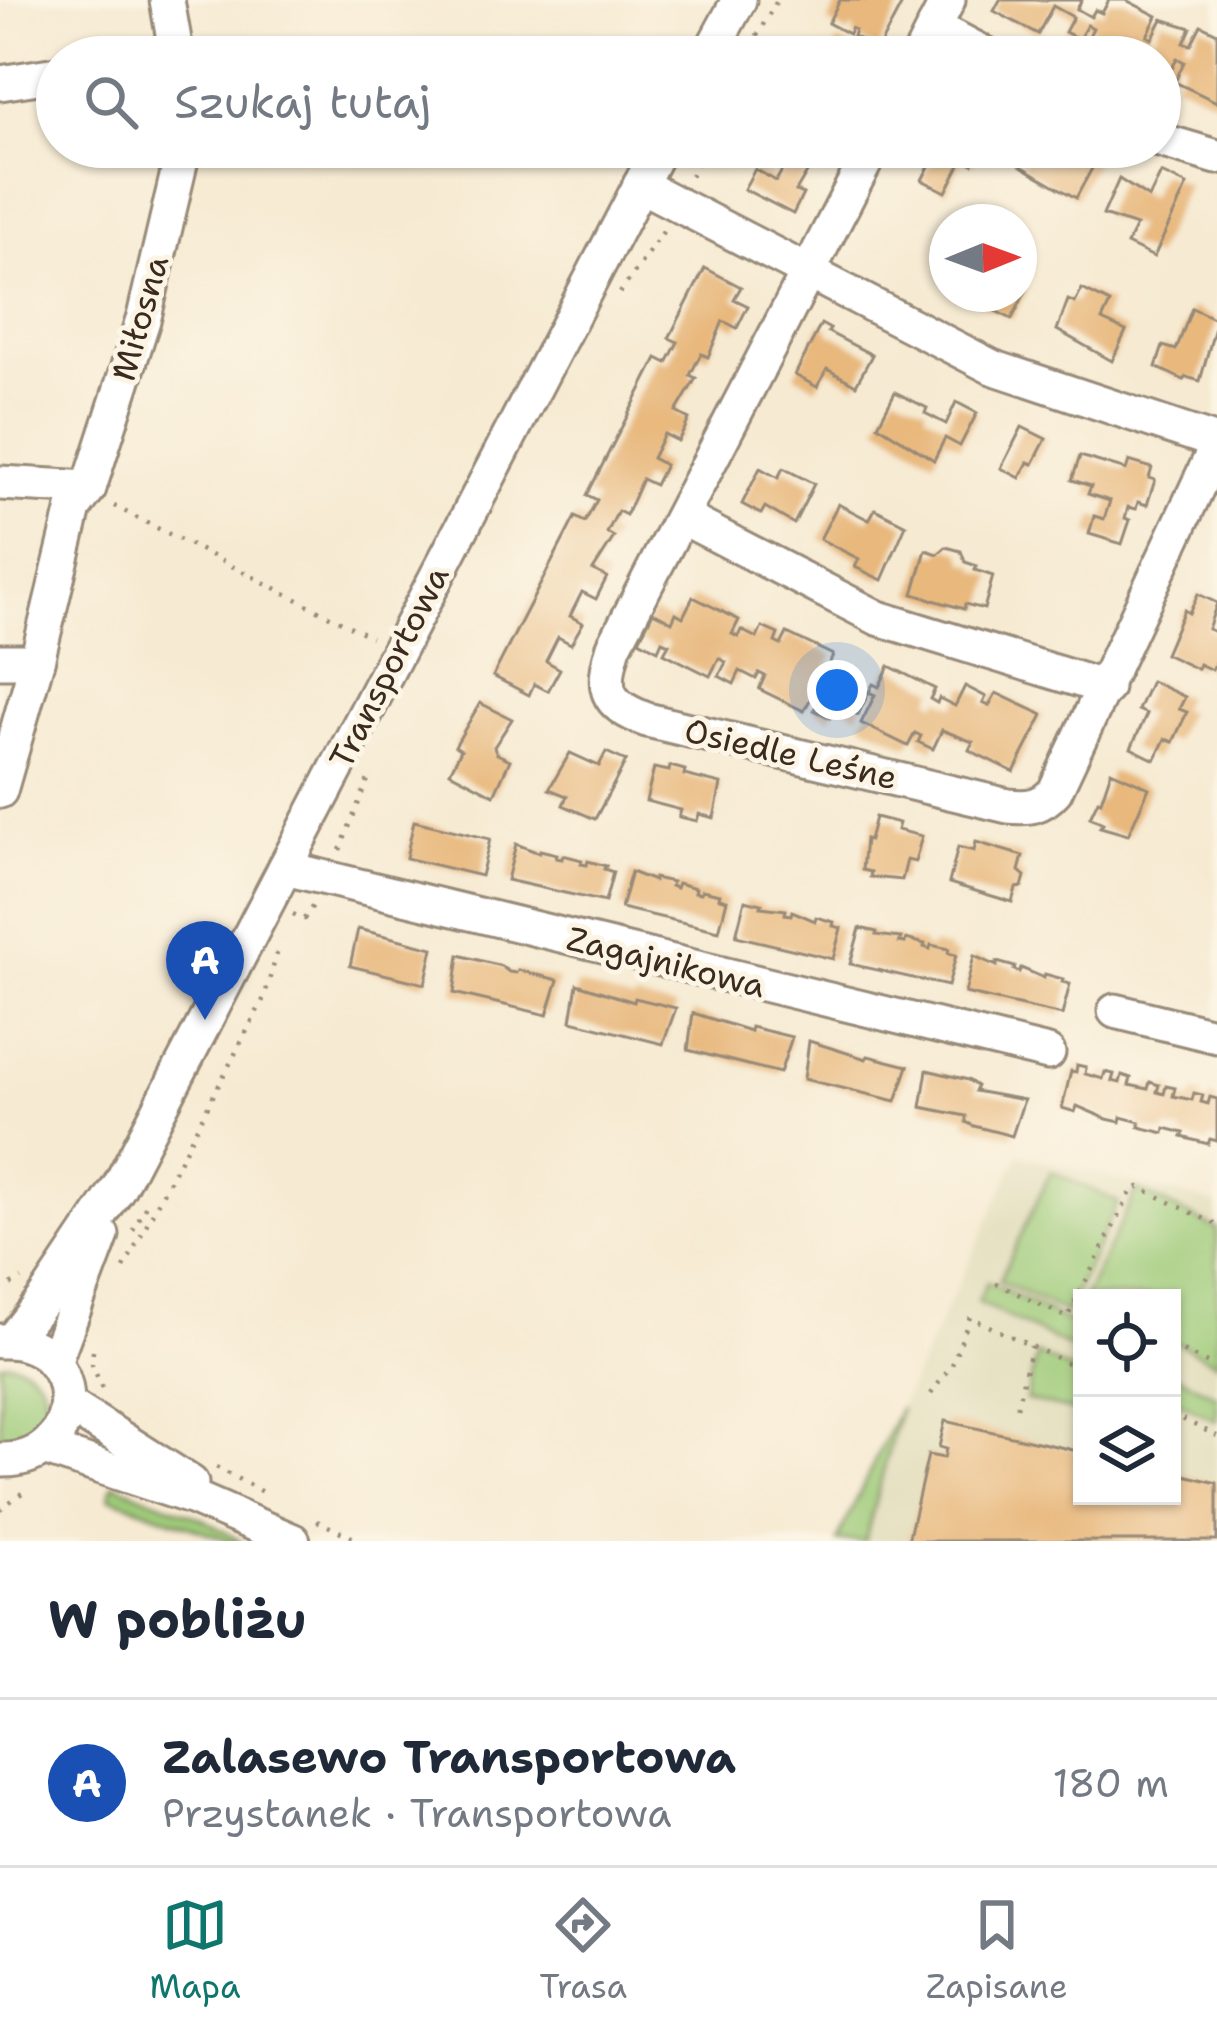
<!DOCTYPE html>
<html lang="pl">
<meta charset="utf-8">
<style>
body{margin:0;font-family:"Shantell Sans",sans-serif;background:#f2f2f3;color:#1f2937}
.controls{position:absolute;right:36px;bottom:36px;display:grid;overflow:hidden;border-radius:0px;box-shadow:0 3px 9px #0004}
.controls button{width:108px;height:108px;display:grid;place-items:center;padding:0;border:0;border-bottom:3px solid #e0e1e3;background:#fff;color:#1f2937;font:60px sans-serif}
.compass{position:absolute;left:929px;top:204px;width:108px;height:108px;border-radius:50%;background:#fff;box-shadow:0 3px 9px #0004;rotate:89deg}
.you{position:absolute;left:837px;top:690px;width:42px;height:42px;margin:-30px;border:9px solid #fff;border-radius:50%;background:#1a73e8;box-shadow:0 0 0 18px #1a73e833}
.badge{display:grid;place-items:center;width:78px;height:78px;border-radius:50%;background:#0f766e;color:#fff;font-size:39px;font-weight:700}
.pin{position:absolute;translate:-50% -99px;filter:drop-shadow(0 3px 6px #0008)}
.pin::after{content:'';position:absolute;top:63px;width:42px;height:36px;background:inherit;clip-path:polygon(0 0,100% 0,50% 100%)}
.list{margin:0;padding:0;list-style:none}
h2{display:flex;justify-content:space-between;align-items:center;height:156px;margin:0;padding:0 48px;font-size:51px}
h2 small{font-size:39px;font-weight:400;color:#747a83}
.list li{display:grid;grid-template-columns:78px 1fr auto;gap:36px;align-items:center;box-sizing:border-box;height:168px;padding:0 48px;border-top:3px solid #e0e1e3}
.list b{display:block;font-size:45px;white-space:nowrap}
.list p{margin:0;font-size:39px;white-space:nowrap;color:#747a83}
.list em{font-size:39px;font-style:normal;color:#747a83}
.icon{flex:none;width:66px;height:66px;fill:none;stroke:currentColor;stroke-width:2;stroke-linecap:round;stroke-linejoin:round}
.map{position:relative;flex:none;width:1217px;height:1541px;overflow:hidden}
.search{position:absolute;background:#fff;box-shadow:0 3px 9px #0004;left:36px;right:36px;top:36px;height:132px;display:flex;align-items:center;gap:30px;box-sizing:border-box;padding:0 42px;border-radius:66px;color:#747a83;font-size:45px}
.sheet{height:324px;background:#fff}
nav{display:flex;justify-content:space-around;align-items:center;box-sizing:border-box;height:168px;border-top:3px solid #e0e1e3;background:#fff;font-size:33px;color:#747a83}
nav a{display:grid;justify-items:center;gap:6px}
nav .on{color:#0f766e}
.map>svg:first-child{display:block}
.built{fill:#e1dcba;fill-rule:evenodd}
.green{fill:#9dca78;stroke:#6c7a4b;stroke-width:3}
.building{fill:#e8b87d}
.lines{fill:none;stroke-linecap:round;stroke-linejoin:round}
.minor-casing{stroke:#988a78;stroke-width:39}
.path{stroke:#988a78;stroke-width:4.5;stroke-dasharray:3 9;stroke-linecap:butt}
.minor{stroke:#fff;stroke-width:33}
.labels{text-anchor:middle;dominant-baseline:central;stroke-width:10;stroke-linejoin:round;paint-order:stroke}
.street-label{font-size:33px;fill:#3b2a1e;stroke:#fcf5e5}
</style>
<div class="map">
<svg width="1217" height="1541" viewBox="0 0 1217 1541">
<rect width="100%" height="100%" fill="#fcf5e5"/>
<filter id="ink" filterUnits="userSpaceOnUse"><feTurbulence type="fractalNoise" baseFrequency=".00833" numOctaves="2"/><feDisplacementMap in="SourceGraphic" scale="24" xChannelSelector="R" yChannelSelector="G"/><feConvolveMatrix kernelMatrix="1 2 1 2 8 2 1 2 1" color-interpolation-filters="sRGB"/></filter>
<filter id="wash" filterUnits="userSpaceOnUse"><feTurbulence type="fractalNoise" baseFrequency=".004" numOctaves="4" result="noise"/><feDisplacementMap in="SourceGraphic" scale="48" xChannelSelector="R" yChannelSelector="G"/><feGaussianBlur stdDeviation="2.7" result="paint"/><feColorMatrix in="noise" values="0 0 0 0 0 0 0 0 0 0 0 0 0 0 0 0 0 1.4 0 .05"/><feComposite in="paint" operator="in"/></filter>
<g filter="url(#wash)">
<rect width="100%" height="100%" fill="#f6ead2"/>
<path class="built" d="M1019,1155L1217,1204V1541H837ZM1082,1298H1172V1496H1082Z"/>
<g class="green">
<path d="M1051,1171L1118,1202L1066,1313L999,1281Z"/>
<path d="M1137,1190L1217,1229V1363L1172,1340V1298L1084,1297Z"/>
<path d="M987,1282L1082,1329V1354L978,1302Z"/>
<path d="M1037,1354L1082,1376V1413L1026,1400Z"/>
<path d="M9,1362C64,1372 54,1443 0,1436V1363Z"/>
<path d="M1172,1373L1217,1396V1421L1172,1398Z"/>
<path d="M900,1407L865,1541H837Z"/>
<path d="M114,1484L201,1518L241,1541H230L109,1497Z"/>
</g>
<g id="blocks">
<g class="building">
<path d="M840,0H904L878,49L853,36L855,30L851,28L849,34L828,23Z"/>
<path d="M1000,0H1082L1077,9L1091,17L1095,10L1102,13L1109,0H1126L1157,16L1147,36L1152,39L1162,19L1191,28L1184,43L1191,45L1201,25L1217,33V102L1175,82L1184,62L1177,58L1170,73L1160,68V57H1099L1083,48L1093,28L1087,25L1079,39L1065,32L1073,17L1053,6L1038,34L994,11Z"/>
<path d="M838,41L867,57H830Z"/>
<path d="M794,147H822L796,191L803,194L793,214L744,189L755,169L776,181L784,167L779,165L788,148Z"/>
<path d="M939,147H982L973,164L963,159L946,192L922,180Z"/>
<path d="M1025,147H1066L1096,161L1076,198L1021,166L1028,155Z"/>
<path d="M1161,173L1187,185L1154,257L1127,244L1136,226L1103,215L1119,179L1149,198Z"/>
<path d="M705,268L741,287L734,299L748,306L737,328L723,321L708,357L701,354L690,375L696,378L676,412L689,419L684,430L678,441L664,434L652,458L665,465L655,485L642,479L626,515L618,511L607,533L614,537L593,570L607,577L596,599L582,592L570,616L583,623L571,644L558,637L546,661L560,669L548,691L534,684L529,695L493,676L575,517L585,522L597,500L587,495L657,358L667,363L678,342L669,338Z"/>
<path d="M1019,285L1027,289L1012,319L960,294H1019Z"/>
<path d="M1082,289L1110,303L1102,320L1126,331L1112,361L1057,330L1068,300L1075,303Z"/>
<path d="M1192,308L1217,320L1200,381L1186,377L1184,380L1156,367L1163,346L1176,350Z"/>
<path d="M821,324L830,329L828,332L872,355L856,385L827,369L817,387L795,375Z"/>
<path d="M895,392L927,408L925,413L946,424L956,402L977,413L960,446L945,438L934,460L878,425Z"/>
<path d="M1022,427L1046,439L1033,464L1028,462L1020,478L1001,468Z"/>
<path d="M1080,456L1126,470L1129,461L1152,468L1149,478L1155,480L1147,505L1138,502L1136,509L1128,507L1125,518L1130,520L1122,544L1089,534L1094,516L1104,519L1110,501L1088,494L1091,486L1072,480Z"/>
<path d="M760,468L778,478L783,468L814,484L794,524L765,507L761,514L742,504Z"/>
<path d="M838,504L869,520L875,509L906,525L882,580L855,567L859,559L820,539Z"/>
<path d="M946,547L961,551L965,562L977,566L975,570L993,576L984,609L965,604L964,609L913,594L926,550L938,554Z"/>
<path d="M1198,594L1217,603L1208,629L1217,633V660L1212,670L1199,664L1197,669L1165,654L1184,610L1189,613Z"/>
<path d="M693,597L739,620L732,634L738,637L741,630L757,638L762,627L778,634L775,642L781,645L787,633L833,655L828,667L834,670L836,665L852,673L848,681L869,692L858,715L837,704L830,718L814,710L821,695L814,692L804,711L759,689L765,676L759,673L756,679L740,671L734,684L719,676L726,662L719,658L710,676L664,653L669,644L662,641L658,650L639,640L653,612L672,622L676,613L683,617Z"/>
<path d="M889,666L935,689L930,699L937,703L939,698L955,706L965,686L986,697L983,703L989,706L996,693L1043,715L1014,772L969,750L973,742L942,730L933,749L918,742L921,736L915,733L908,746L861,723L875,695L869,692L873,684L879,687Z"/>
<path d="M1151,681L1185,697L1179,709L1187,712L1173,742L1165,739L1155,760L1131,748L1147,714L1138,710Z"/>
<path d="M480,703L512,719L494,747L497,754L510,760L494,795L450,772L461,750L455,746Z"/>
<path d="M606,752L626,761L595,819L563,805L567,796L549,789L570,753L599,766Z"/>
<path d="M670,766L685,770L684,775L721,784L714,818L699,814L697,821L679,817L681,810L646,801L654,768L669,771Z"/>
<path d="M1111,771L1149,788L1128,835L1100,827L1103,823L1090,817L1098,800L1101,801Z"/>
<path d="M875,817L899,823L897,830L922,836L915,862L907,860L902,880L870,877L871,872L862,870L865,839L869,840Z"/>
<path d="M414,821L490,839L481,876L406,858Z"/>
<path d="M976,842L1023,856L1019,871L1025,876L1022,887L1016,888L1012,902L949,883L958,847L974,851Z"/>
<path d="M516,844L539,853L540,850L557,854L556,858L562,859L563,855L582,860L581,864L587,865L588,861L606,866L604,869L613,872L605,902L507,880Z"/>
<path d="M631,872L654,881V878L672,882L671,886L676,888L678,883L696,888L695,892L701,893L702,890L720,894L719,898L727,900L719,931L621,908Z"/>
<path d="M745,900L762,904L761,907L786,910L785,914L791,915L792,911L815,921L816,917L834,922L833,926L841,928L833,959L736,936Z"/>
<path d="M860,928L877,932L876,935L901,938L899,942L905,943L906,939L925,944L924,947L930,949L931,945L949,949L948,953L956,955L948,986L850,964Z"/>
<path d="M358,929L433,948L425,984L350,966Z"/>
<path d="M459,955L501,966L509,972L516,973L518,970L558,980L547,1015L454,993Z"/>
<path d="M974,956L997,966V962L1015,967L1014,970L1019,972L1021,968L1044,978L1045,974L1063,979L1062,982L1070,984L1062,1015L965,993Z"/>
<path d="M577,984L634,1002L635,998L676,1008L663,1044L571,1021Z"/>
<path d="M693,1013L750,1031L751,1027L792,1037L780,1073L688,1050Z"/>
<path d="M809,1041L866,1059L868,1056L908,1066L896,1101L804,1079Z"/>
<path d="M1077,1065L1086,1067L1085,1074L1103,1079L1105,1072L1114,1074L1112,1081L1120,1083L1122,1075L1131,1078L1129,1085L1148,1089L1150,1082L1159,1085L1157,1092L1164,1094L1166,1086L1175,1088L1173,1096L1183,1098L1192,1100L1194,1093L1203,1095L1201,1102L1208,1104L1210,1097L1217,1099V1141L1210,1139L1208,1144L1182,1137L1184,1133L1165,1128L1164,1133L1139,1127L1140,1122L1121,1117L1120,1122L1107,1119L1077,1106L1075,1112L1062,1108L1071,1071L1076,1072Z"/>
<path d="M927,1070L968,1080L977,1086L975,1091L1024,1100L1012,1136L974,1126L966,1122V1116L921,1107Z"/>
<path d="M945,1421L1082,1452V1496H1172V1472L1217,1483V1541H908L928,1455L944,1458L946,1449L939,1447Z"/>
</g>
</g>
</g>
<g filter="url(#ink)">
<use href="#blocks" fill-opacity="0" stroke="#988a78" stroke-width="3"/>
<g class="lines">
<defs>
<g id="minor">
<path d="M167,0L177,57"/>
<path d="M934,27L991,57"/>
<path d="M708,57L739,0"/>
<path d="M919,57L948,0"/>
<path d="M0,83L57,74"/>
<path d="M1160,140L1217,157"/>
<path d="M873,147L614,646C601,689 604,704 647,720L1008,806C1029,808 1041,807 1055,791L1217,445"/>
<path d="M640,185L992,367L1217,442"/>
<path d="M0,483L89,488"/>
<path d="M682,517L878,618L1106,688"/>
<path d="M0,661H37L74,508L89,488L144,317L184,147"/>
<path d="M0,791L37,661"/>
<path d="M285,868L1048,1053"/>
<path d="M1115,1011L1217,1036"/>
<path d="M12,1340L44,1299L119,1187L660,147"/>
<path d="M0,1341C89,1337 89,1463 0,1460"/>
<path d="M54,1362L102,1235"/>
<path d="M67,1404L191,1483"/>
<path d="M44,1448L194,1498L293,1541"/>
</g>
</defs>
<use href="#minor" class="minor-casing"/>
<g class="path">
<path d="M745,57L777,0"/>
<path d="M691,176L704,147"/>
<path d="M620,293L665,229"/>
<path d="M114,506L371,637"/>
<path d="M340,850L369,777"/>
<path d="M293,914L304,919L314,904"/>
<path d="M133,1230L147,1203"/>
<path d="M124,1268L264,998L278,950"/>
<path d="M996,1283L1067,1318L1132,1190L1139,1187L1217,1225"/>
<path d="M0,1290L22,1279"/>
<path d="M1172,1346L1217,1368"/>
<path d="M93,1351L92,1364L103,1391"/>
<path d="M931,1394L952,1365L970,1317L1082,1370"/>
<path d="M1017,1407L1031,1346"/>
<path d="M1172,1414L1217,1436"/>
<path d="M216,1467L264,1493"/>
<path d="M0,1509L29,1488"/>
<path d="M317,1521L361,1541"/>
</g>
<use href="#minor" class="minor"/>
</g>
</g>
<g class="labels">
<g class="street-label">
<text transform="translate(140 318) rotate(-74)">Miłosna</text>
<text transform="translate(389 667) rotate(-63)">Transportowa</text>
<text transform="translate(791 754) rotate(13)">Osiedle Leśne</text>
<text transform="translate(666 962) rotate(14)">Zagajnikowa</text>
</g>
</g>
</svg>
<div class="controls">
<button><svg class="icon" aria-label="locate" viewBox="0 0 24 24"><circle cx="12" cy="12" r="6"/><path d="M12 2v4M12 18v4M2 12h4M18 12h4"/></svg></button>
<button><svg class="icon" aria-label="layers" viewBox="0 0 24 24"><path d="M12 4l9 5-9 5-9-5zM3 14l9 5 9-5"/></svg></button>
</div>
<svg class="compass" viewBox="-18 -18 36 36"><path d="M0-13l5 13h-10z" fill="#e53935"/><path d="M0 13l5-13h-10z" fill="#747a83"/></svg>
<div class="you"></div>
<div class="pin badge" style="left:205px;top:1020px;background:#1a4fb4">A</div>
<div class="search"><svg class="icon" aria-label="search" viewBox="0 0 24 24"><circle cx="10" cy="10" r="6"/><path d="M15 15l6 6"/></svg>Szukaj tutaj</div>
</div>
<section class="sheet">
<h2>W pobliżu<small></small></h2>
<ul class="list">
<li><span class="badge" style="background:#1a4fb4">A</span><div><b>Zalasewo Transportowa</b><p>Przystanek · Transportowa</p></div><em>180 m</em></li>
</ul>
</section>
<nav>
<a class="on"><svg class="icon" aria-label="map" viewBox="0 0 24 24"><path d="M3 6l6-2 6 2 6-2v14l-6 2-6-2-6 2zM9 4v14M15 6v14"/></svg>Mapa</a>
<a><svg class="icon" aria-label="directions" viewBox="0 0 24 24"><path d="M12 3l9 9-9 9-9-9zM9 14v-3h6M13 9l2 2-2 2"/></svg>Trasa</a>
<a><svg class="icon" aria-label="saved" viewBox="0 0 24 24"><path d="M7 4h10v16l-5-4-5 4z"/></svg>Zapisane</a>
</nav>
